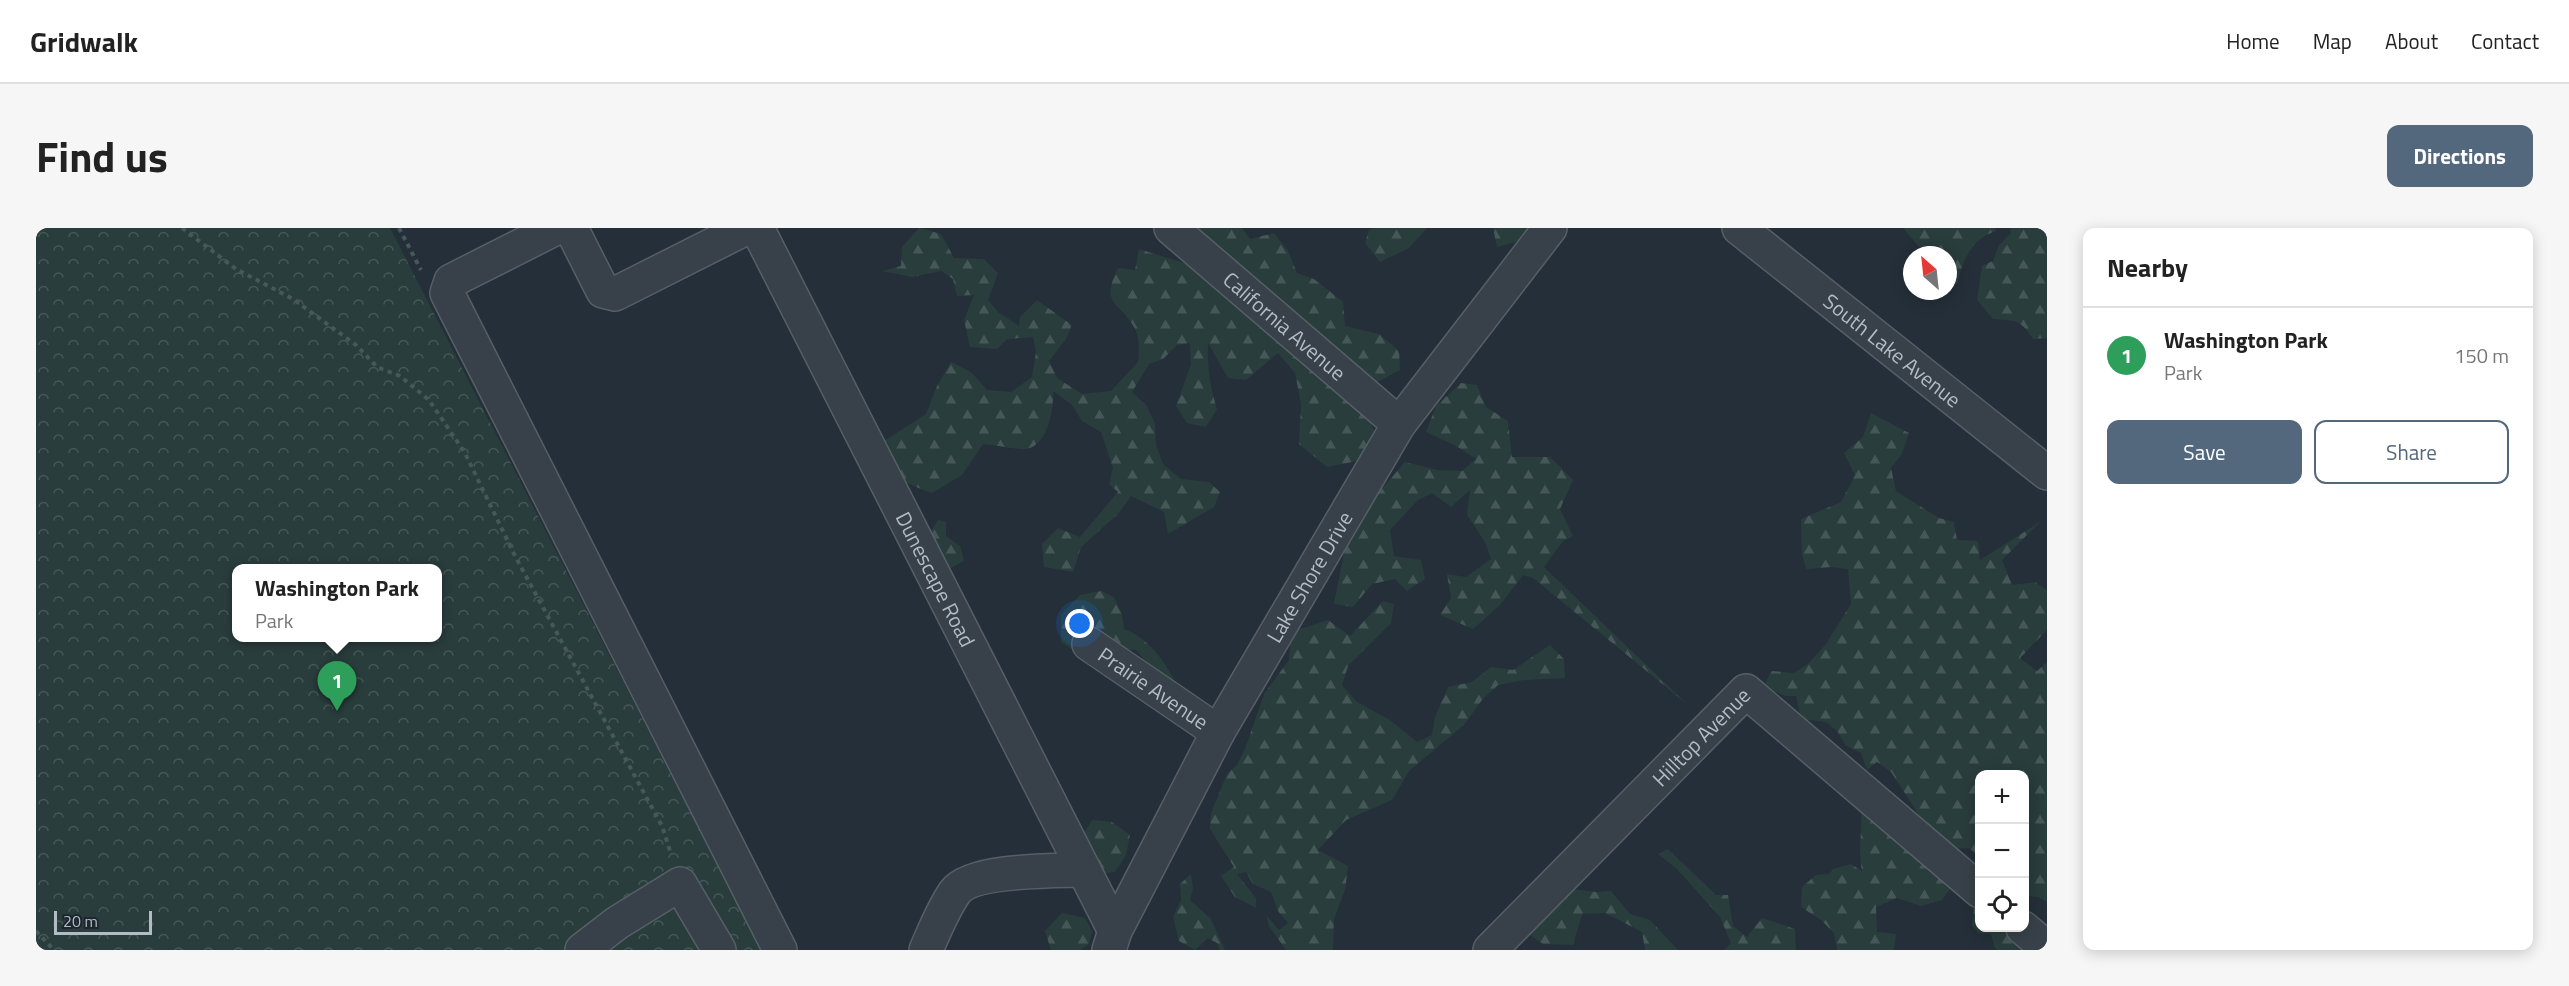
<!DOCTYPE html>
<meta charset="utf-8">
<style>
body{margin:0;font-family:"Titillium Web",sans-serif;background:#f6f6f6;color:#222}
.controls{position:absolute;right:18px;bottom:18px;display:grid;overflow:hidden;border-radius:12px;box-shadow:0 3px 15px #0003}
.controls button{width:54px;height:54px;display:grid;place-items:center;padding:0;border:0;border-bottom:2px solid #e0e0e0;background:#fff;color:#222;font:30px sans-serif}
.compass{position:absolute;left:1867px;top:18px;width:54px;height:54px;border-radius:50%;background:#fff;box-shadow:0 3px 15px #0003;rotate:333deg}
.scale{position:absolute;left:18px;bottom:15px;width:98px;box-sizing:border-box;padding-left:6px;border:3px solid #b3bcc5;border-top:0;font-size:16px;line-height:21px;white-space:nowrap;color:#b3bcc5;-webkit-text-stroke:4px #1d262e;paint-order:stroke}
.you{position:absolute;left:1044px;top:396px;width:21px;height:21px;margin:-15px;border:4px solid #fff;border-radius:50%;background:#1a73e8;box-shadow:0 0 0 9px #1a73e833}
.badge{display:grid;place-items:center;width:39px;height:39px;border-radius:50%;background:#54687d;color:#fff;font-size:20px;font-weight:700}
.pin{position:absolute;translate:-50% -50px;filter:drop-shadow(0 2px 3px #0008)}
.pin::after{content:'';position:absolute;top:32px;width:21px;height:18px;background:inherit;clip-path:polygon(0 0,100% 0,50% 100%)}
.popup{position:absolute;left:196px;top:336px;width:210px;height:78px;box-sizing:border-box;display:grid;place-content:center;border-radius:12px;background:#fff;filter:drop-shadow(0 2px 4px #0005);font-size:20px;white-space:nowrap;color:#767676}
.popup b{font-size:22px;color:#222}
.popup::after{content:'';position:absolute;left:50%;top:100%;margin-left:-12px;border:12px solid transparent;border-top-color:#fff}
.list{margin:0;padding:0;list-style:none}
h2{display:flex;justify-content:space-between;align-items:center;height:78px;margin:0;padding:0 24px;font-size:26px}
h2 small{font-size:20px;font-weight:400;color:#767676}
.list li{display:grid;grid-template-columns:39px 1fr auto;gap:18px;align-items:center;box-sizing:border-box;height:96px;padding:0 24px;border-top:2px solid #e0e0e0}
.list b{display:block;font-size:22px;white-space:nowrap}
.list p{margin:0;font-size:20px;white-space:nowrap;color:#767676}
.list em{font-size:20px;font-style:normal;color:#767676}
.actions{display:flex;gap:12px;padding:18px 24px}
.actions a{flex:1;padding:14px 0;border:2px solid #54687d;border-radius:12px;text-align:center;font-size:21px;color:#54687d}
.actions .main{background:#54687d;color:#fff}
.icon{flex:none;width:33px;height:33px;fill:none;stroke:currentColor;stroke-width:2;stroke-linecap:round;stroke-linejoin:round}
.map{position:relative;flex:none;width:2011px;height:722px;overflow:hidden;border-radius:12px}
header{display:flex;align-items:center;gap:36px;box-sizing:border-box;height:84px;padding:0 30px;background:#fff;border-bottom:2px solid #e0e0e0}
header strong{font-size:28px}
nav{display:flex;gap:33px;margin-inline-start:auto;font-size:21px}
.intro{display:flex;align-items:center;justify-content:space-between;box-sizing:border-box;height:144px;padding:0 36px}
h1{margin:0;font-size:42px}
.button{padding:15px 27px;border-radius:12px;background:#54687d;color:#fff;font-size:21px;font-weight:700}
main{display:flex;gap:36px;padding:0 36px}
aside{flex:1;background:#fff;border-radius:12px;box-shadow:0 3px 15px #0003}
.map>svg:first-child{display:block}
.forest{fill:url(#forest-firs)}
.park{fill:url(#park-crowns);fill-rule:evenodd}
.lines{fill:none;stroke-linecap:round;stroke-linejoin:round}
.minor-casing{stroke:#565f67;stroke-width:36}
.path{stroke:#465859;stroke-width:4;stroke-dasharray:4.5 4.5;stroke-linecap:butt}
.minor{stroke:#384149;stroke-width:33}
.labels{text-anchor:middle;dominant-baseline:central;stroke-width:4.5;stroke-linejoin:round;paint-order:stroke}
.street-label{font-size:21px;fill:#b3bcc5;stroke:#1d262e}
</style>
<header>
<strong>Gridwalk</strong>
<nav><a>Home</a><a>Map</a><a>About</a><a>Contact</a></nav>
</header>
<div class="intro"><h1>Find us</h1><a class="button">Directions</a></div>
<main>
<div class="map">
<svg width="2011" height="722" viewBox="0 0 2011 722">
<defs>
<pattern id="forest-firs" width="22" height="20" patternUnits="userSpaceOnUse" patternTransform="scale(1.5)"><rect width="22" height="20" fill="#293d3c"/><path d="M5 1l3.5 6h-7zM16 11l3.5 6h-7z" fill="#465757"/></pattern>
<pattern id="park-crowns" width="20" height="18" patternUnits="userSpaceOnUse" patternTransform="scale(1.5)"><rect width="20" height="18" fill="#293d3c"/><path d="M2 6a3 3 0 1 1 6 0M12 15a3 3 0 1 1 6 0" fill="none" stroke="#465757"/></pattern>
</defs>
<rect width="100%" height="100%" fill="#242f39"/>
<g class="forest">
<path d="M883,0L905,6L918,30L948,31L962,45L952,72L962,84L983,98L984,89L1001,72L1036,97L1030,111L1013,133L1021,150L1046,166L1075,163L1102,134C1103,123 1104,112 1099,101C1085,73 1063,79 1082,40L1099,42L1103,21L1151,36L1150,5L1156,0H1206L1214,11L1238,5L1252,23L1261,45L1278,51L1307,74L1309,98L1343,106L1363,123L1364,142L1338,156L1328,181L1338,202L1326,232L1291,239L1263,216L1265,176L1259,145L1242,125L1210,152L1192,150L1172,115C1171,138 1174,159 1181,181L1170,199L1151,195L1140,178L1155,136L1154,115L1141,117L1127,131L1113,136L1096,164L1111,178L1119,196L1120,217L1127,236L1145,251L1173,254L1184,264L1178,279L1132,306L1128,284L1095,268L1082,286L1045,319L1037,344L1008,339L1006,316L1022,300L1044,309L1082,264L1073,256L1077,240L1065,204L1046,193L1036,177L1017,163C1018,182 1011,224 984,221C972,220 959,217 947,216L926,247L896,265C860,252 858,250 848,213L890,186L901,158L915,134L935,144L951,162L975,164L996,149L1000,124L997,109L971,111L961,121L934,119L928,92L938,67L921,68L917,51L905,43L876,49L846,43L865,38L866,19Z"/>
<path d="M1338,0H1391L1373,20L1344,34L1329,15L1333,2Z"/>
<path d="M1457,0H1499L1491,11L1461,19Z"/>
<path d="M1867,0H1959L1960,3C1934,11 1927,33 1921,57L1912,49V27H1890Z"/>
<path d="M1974,0H2011V110L1997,111C1984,91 1981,93 1957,91L1941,72L1946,38L1957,33L1963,17L1975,5Z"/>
<path d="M1425,155L1441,157L1450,179L1472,193L1476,229H1514L1537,252L1524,281L1537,308L1527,313L1508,339L1652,477L1497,350L1487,347L1464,377L1437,401L1404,387L1415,370L1411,346L1430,349L1455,331L1449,314L1431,287L1434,262L1415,279L1396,265L1382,272L1354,302L1358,328L1385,332L1389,351L1371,363L1359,351L1336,356L1317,379L1298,376L1308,325L1319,292L1369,234L1402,242L1426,243L1440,231L1420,218L1390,204L1400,178Z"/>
<path d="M1835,185L1873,205L1866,226L1855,240L1860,263L1903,290L1918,294L1921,312L1942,313L1944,332L2004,294L1966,332L1976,357L1999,354L2011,362V402L1984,430L2001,443L2011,434V674L2002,669L1991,668L1989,671L1988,546H1944L1943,628L1933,620L1917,621L1916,658L1906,672L1885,678L1861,670L1840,679L1841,704L1860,706L1858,722H1801L1798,705L1785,692L1765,679L1766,659L1780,647L1793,646L1797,641L1815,636L1826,643C1822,623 1826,605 1825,585L1840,582L1889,596L1855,544L1841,534L1831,542L1825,525L1810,518L1801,503L1790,494L1765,491L1760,468H1749L1728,459L1735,443L1758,445L1772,436L1790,416L1815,376L1812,341L1795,339L1770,341L1766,326L1765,291L1805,274L1819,247L1808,225L1827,209Z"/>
<path d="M902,292L910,294V308L924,318L928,333L909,343L893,306Z"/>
<path d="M1065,363L1078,369L1086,387L1088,401C1117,412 1132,439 1145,465L1118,442L1100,422L1088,421L1048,429L1025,414V387L1044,367Z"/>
<path d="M1347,373L1358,376L1355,395L1312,438L1306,457L1321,474L1354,492L1381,514L1396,507L1399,489L1412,459L1436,454L1455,439L1477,442L1514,417L1528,431L1529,450L1488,452L1462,457L1446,472L1428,497L1373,543L1356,572L1310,592L1282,622L1312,638L1309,662L1298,691L1297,722H1250L1233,698L1230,687L1243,702L1252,695L1242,683L1235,664L1217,656L1210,644L1201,646L1220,670V680L1199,669L1185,648L1198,639L1174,601L1175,585L1191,546L1201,537L1209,521L1228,466L1253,432L1255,404L1292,392L1314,408Z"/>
<path d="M1056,592L1076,594L1094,607L1090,627L1079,644L1061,646L1044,612Z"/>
<path d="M1632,621L1680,667H1692L1697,698L1711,709L1726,690L1759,701L1760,722H1688L1695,715L1684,689L1641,641L1622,626Z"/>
<path d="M1155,646L1157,660L1154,672L1175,691L1189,722H1184L1181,715L1172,710L1159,722L1143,713L1137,689L1145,672L1144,656Z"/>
<path d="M1536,661L1561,664L1575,663L1594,686L1614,692L1642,722H1609L1606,704L1569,685L1546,686L1537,717L1507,716L1488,703Z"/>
<path d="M1943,677L1944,700H1979L1986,705V722H1962L1959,720L1955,706L1942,705L1936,697L1938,680Z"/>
<path d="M1026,685L1049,690L1056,703L1053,716L1044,722H1015L1009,703Z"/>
</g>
<path class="park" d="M0,0H354L725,722H0ZM200,340H401V410H200Z"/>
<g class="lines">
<defs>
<g id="minor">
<path d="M520,0L415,53L411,65L744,722"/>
<path d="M535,0L567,63L579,66L710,0"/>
<path id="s1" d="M721,0L1079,703"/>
<path id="s2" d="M1135,0L1363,196"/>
<path id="s3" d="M1703,0L2011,245"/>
<path id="s4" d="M1053,416L1182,504"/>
<path d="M1987,700L2011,720"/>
<path d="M546,722L581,695L644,656L683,722"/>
<path d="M890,722C898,704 907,681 919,664C936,641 1020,643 1048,642"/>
<path id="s5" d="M1073,722L1079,703L1182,504L1363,196L1514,0"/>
<path id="s6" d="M1454,722L1710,463L1944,663"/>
</g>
</defs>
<use href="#minor" class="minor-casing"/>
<g class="path">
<path d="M146,0L200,41L257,71L320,117L341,139L364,148L393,172L429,225L479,328L626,598L635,626"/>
<path d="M363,0L385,42"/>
<path d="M0,703L18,722"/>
</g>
<use href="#minor" class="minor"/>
</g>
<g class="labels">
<g class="street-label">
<text stroke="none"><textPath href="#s2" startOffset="150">California Avenue</textPath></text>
<text stroke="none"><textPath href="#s3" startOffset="196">South Lake Avenue</textPath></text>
<text stroke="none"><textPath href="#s5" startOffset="424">Lake Shore Drive</textPath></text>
<text stroke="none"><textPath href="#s1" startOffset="394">Dunescape Road</textPath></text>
<text stroke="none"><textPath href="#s4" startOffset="78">Prairie Avenue</textPath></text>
<text stroke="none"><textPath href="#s6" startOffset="300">Hilltop Avenue</textPath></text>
</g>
</g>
</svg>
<div class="controls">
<button>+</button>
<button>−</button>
<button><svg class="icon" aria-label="locate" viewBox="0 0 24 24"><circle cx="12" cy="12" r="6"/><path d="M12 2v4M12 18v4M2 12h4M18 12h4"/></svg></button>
</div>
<svg class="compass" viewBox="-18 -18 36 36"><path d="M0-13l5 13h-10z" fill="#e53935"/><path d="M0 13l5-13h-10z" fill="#767676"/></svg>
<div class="scale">20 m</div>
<div class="you"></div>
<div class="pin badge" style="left:301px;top:483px;background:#2e9e5b">1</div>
<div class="popup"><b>Washington Park</b>Park</div>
</div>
<aside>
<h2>Nearby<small></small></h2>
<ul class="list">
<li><span class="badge" style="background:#2e9e5b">1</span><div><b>Washington Park</b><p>Park</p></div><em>150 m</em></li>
</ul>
<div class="actions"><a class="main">Save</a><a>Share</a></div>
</aside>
</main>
